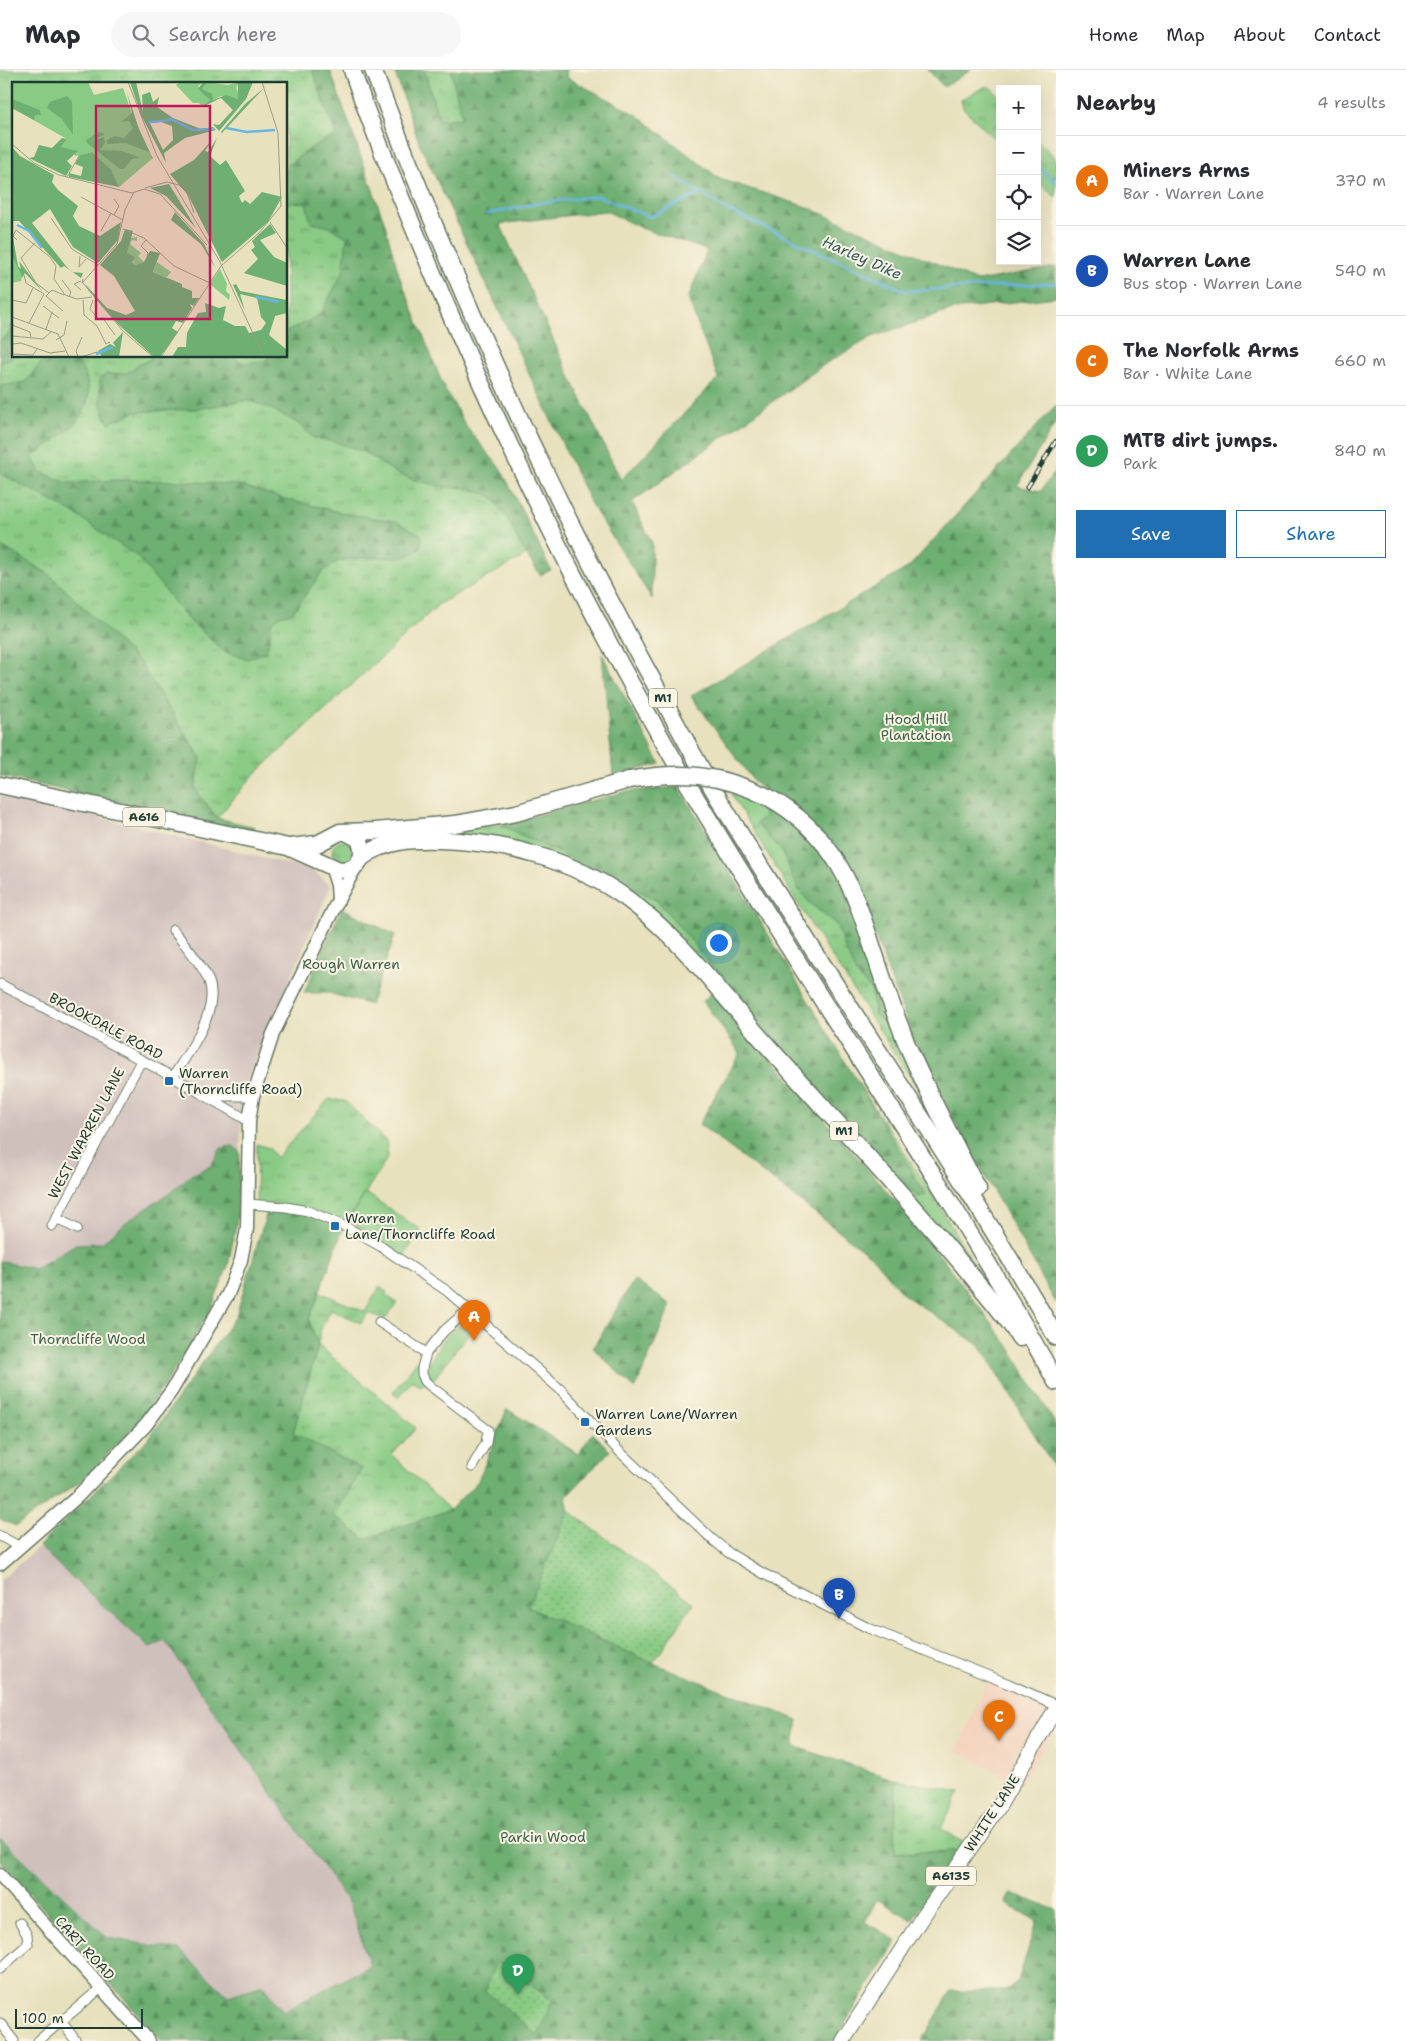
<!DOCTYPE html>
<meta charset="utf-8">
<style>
body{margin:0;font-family:"Shantell Sans",sans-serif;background:#f7f7f7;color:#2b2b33}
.controls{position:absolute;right:15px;top:15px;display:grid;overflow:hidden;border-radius:0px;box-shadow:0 5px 20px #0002}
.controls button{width:45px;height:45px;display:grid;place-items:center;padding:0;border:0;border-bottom:1px solid #e1e1e2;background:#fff;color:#2b2b33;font:25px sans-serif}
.scale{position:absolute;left:15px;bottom:12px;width:128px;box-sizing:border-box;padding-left:5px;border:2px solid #1f3d34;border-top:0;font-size:14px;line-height:18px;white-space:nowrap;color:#1f3d34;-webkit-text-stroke:4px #fcf5e5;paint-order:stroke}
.you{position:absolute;left:718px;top:872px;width:18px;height:18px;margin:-12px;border:4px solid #fff;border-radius:50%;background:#1a73e8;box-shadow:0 0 0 8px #1a73e833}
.badge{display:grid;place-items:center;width:32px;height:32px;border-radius:50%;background:#1f6fb2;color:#fff;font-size:16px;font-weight:700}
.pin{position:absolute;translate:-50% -41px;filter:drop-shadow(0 1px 2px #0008)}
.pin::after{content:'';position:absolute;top:26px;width:18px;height:15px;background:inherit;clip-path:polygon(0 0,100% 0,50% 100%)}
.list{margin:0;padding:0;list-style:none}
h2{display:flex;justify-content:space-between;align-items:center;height:65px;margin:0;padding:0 20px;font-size:21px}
h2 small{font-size:16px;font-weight:400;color:#7c7c81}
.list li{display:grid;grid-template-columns:32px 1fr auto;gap:15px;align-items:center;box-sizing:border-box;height:90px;padding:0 20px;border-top:1px solid #e1e1e2}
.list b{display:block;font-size:19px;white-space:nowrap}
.list p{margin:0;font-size:16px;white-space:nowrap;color:#7c7c81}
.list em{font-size:16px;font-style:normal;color:#7c7c81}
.actions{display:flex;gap:10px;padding:15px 20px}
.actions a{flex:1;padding:11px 0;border:1px solid #1f6fb2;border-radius:0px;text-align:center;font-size:18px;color:#1f6fb2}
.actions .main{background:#1f6fb2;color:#fff}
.icon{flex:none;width:28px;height:28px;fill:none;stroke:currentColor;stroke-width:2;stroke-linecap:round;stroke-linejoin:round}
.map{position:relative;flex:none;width:1056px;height:1971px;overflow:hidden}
header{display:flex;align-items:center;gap:30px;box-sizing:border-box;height:70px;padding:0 25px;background:#fff;border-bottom:1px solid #e1e1e2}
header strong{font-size:24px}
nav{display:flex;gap:28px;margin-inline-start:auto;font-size:18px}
.search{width:350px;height:45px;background:#f7f7f7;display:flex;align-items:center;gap:12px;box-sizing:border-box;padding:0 18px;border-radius:28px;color:#7c7c81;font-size:19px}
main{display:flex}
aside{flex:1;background:#fff}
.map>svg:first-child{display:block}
.built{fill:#f3d4bf}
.industrial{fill:#cfc0bb}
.grass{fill:url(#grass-tufts);stroke:#54845c;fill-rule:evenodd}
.forest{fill:url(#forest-firs);stroke:#467653;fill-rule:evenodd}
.park{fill:url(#park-dots);stroke:#54845c}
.garden{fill:#89cb84;stroke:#54845c}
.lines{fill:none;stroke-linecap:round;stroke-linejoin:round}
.stream{stroke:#69b6e2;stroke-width:2.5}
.street-casing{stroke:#657664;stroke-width:11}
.secondary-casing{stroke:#657664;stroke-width:15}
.primary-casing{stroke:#657664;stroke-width:16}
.highway-casing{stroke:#657664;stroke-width:19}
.street{stroke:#fff;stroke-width:9}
.secondary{stroke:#fff;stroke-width:12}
.primary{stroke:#fff;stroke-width:14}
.highway{stroke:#fff;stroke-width:16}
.rail-casing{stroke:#1f3d34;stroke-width:4.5}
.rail{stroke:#fcf5e5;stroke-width:2.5;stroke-dasharray:8;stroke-linecap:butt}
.highway-bridge-casing{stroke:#657664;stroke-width:19;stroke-linecap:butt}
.highway-bridge{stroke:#fff;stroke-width:16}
.poi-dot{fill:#1f6fb2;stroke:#fcf5e5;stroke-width:2}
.labels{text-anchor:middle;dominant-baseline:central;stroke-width:4;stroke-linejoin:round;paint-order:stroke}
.shield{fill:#fcf5e5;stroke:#617469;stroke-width:1}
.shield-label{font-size:12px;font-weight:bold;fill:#1f3d34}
.park-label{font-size:14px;fill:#3a6048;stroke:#fcf5e5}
.street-label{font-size:14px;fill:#1f3d34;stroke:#fcf5e5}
.poi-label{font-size:14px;fill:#1f3d34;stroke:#fcf5e5;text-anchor:start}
.water-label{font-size:15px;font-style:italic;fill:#325b60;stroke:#fcf5e5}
.inset-river{fill:none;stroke:#69b6e2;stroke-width:2.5}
.inset-road{fill:none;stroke:#989f87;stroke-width:1}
.view{fill:#c2185b;fill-opacity:0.15;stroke:#c2185b;stroke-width:2.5}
.inset-edge{fill:none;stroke:#1f3d34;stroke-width:2.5}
</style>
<header>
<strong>Map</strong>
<div class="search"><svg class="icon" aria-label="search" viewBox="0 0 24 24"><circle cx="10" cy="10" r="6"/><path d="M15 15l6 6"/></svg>Search here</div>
<nav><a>Home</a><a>Map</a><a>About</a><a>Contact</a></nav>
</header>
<main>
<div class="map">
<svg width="1056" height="1971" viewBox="0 0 1056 1971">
<defs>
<pattern id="grass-tufts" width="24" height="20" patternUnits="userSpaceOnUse" patternTransform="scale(1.25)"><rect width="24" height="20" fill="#89cb84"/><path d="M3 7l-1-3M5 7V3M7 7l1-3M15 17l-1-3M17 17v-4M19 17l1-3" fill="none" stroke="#6fa66d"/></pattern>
<pattern id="forest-firs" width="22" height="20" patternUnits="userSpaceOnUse" patternTransform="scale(1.25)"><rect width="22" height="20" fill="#6eaf72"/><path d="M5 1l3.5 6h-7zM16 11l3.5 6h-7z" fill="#5a905e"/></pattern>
<pattern id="park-dots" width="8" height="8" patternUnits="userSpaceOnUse" patternTransform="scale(1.25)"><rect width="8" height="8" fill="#89cb84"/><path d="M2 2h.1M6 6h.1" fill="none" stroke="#6fa66d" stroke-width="1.8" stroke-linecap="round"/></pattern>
</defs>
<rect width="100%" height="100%" fill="#fcf5e5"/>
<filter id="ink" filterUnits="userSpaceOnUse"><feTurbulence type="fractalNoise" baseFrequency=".02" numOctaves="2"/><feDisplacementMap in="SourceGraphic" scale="10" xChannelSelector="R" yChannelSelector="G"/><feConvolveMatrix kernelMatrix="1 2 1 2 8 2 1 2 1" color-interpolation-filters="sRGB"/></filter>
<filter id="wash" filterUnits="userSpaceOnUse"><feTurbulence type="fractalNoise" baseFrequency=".0096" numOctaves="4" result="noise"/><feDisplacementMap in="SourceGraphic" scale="20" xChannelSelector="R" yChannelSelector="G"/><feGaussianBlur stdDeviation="1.12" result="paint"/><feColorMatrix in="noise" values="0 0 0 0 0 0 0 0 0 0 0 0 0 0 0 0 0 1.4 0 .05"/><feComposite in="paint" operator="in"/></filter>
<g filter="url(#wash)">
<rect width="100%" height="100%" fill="#e8e1be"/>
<path class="built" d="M987,1611L1056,1642V1658L1020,1715L957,1681Z"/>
<g class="industrial">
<path d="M0,725L136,756L311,800L331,815L242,1020L240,1082L233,1076L221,1078L211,1096L191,1105L170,1123L129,1150L102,1173L76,1174L35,1199L0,1191Z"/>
<path d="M39,1476L68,1504L165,1570L351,1835L370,1896L282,1941L263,1915L228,1926L179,1880L108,1868L0,1768V1511Z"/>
</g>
<g class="grass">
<path d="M0,0H318L427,328L532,482L439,534L253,706L217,748L195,719L201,688L50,505L0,475ZM14,14H286V286H14Z"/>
<path d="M424,0H451L463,48L439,50Z"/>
<path d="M984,17H990L1000,27V74L963,38L961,30Z"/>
<path d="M1037,69L1056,89V127L1037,111Z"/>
<path d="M731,724C746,728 759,732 765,746L756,753L781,780L798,818L810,833L837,855L842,871L856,904L871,920L875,945L894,948L918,1015L914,1013L813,858Z"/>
<path d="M501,755L656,829L926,1125L855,1008L930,1121L977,1199L976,1205L678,865L540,780L369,776L364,767Z"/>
<circle cx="343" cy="782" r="11"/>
<path d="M329,1029L345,1031L386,1071L388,1087L344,1156L256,1135L257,1074L269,1078L276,1088Z"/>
<path d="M380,1216L386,1221V1225L397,1233L385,1249L368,1243L361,1253L331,1239L320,1261L318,1275L416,1358L392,1385L450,1440L365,1469L334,1446L293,1363L318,1276L309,1250L320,1222L365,1242Z"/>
<path d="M468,1252L475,1255L433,1310L420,1316L412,1310L399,1327L393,1322L417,1291L430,1294C436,1278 451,1256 468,1252Z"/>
<path d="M896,1710L960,1722L941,1758L963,1772L958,1781L895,1783Z"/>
</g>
<g class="forest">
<path d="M312,0H330L384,151L399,205L443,315L467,358L501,399L551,500L540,505L520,475L509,451L493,427L470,418L444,417L414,410L396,403L366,383L336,372L314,368L296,352L269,338L248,330L196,339L135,342L109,353C100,340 99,325 100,309L106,304L126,303L155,286H232L244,293L265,291L269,286H286V262L320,245L343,202L347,167L330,157L311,153L306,132L286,133V96L315,75L336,66Z"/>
<path d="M394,0H424L439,50L462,48L451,0H567L566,7L637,45L720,109L807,137L977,211L1056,197V227L956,239L872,267L828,292L632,432L652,473V529L591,434L420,75ZM606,141L641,158L707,180L688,229L718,308L621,410L567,300L500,154Z"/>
<path d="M928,0H971L944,17Z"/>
<path d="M14,251V286L0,293V270L7,266Z"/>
<path d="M59,286H75C79,294 85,303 87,311C97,348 57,368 32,387L40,402L68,413L118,410L179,411L239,415L285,429L348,444L395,451L422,465L420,479L405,487L365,488L338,491L322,502L293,542L280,546L271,554L270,567L266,582L247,589L224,582L188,549L138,487L72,442L0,403V316L25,312L42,292Z"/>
<path d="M1056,335V352L1017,416L1041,421L1056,399V1233L959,1060L913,968L859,823L834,774L755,713L691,626L909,497Z"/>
<path d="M0,475L50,505L140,593L201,688L195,719L217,748L255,757L254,763L0,706Z"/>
<path d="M602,584L660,694L613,706Z"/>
<path d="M679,717L926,1125L918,1127L786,984L656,829L501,755L624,722Z"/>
<path d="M761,737L778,744L799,761L834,798L847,823L893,948L883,952L875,945L871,920L856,904L842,871L837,855L810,833L798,818L781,780L756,753L765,746Z"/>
<path d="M342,838L395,865L370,935L329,923H304Z"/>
<path d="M713,921L922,1162L1008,1275L1056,1355V1400L980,1276L903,1224L871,1186L699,1054L740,983L703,931Z"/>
<path d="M233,1076L240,1082L238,1144L228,1196L209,1243L169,1308L138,1353L84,1409L16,1456L0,1449V1191L35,1199L76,1174L102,1173L129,1150L170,1123L191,1105L211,1096L221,1078Z"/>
<path d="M269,1135L286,1137L344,1156L309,1250L318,1276L293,1363L362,1399L334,1446L365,1469L450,1440L478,1411L507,1339L578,1384L593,1363L610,1381L566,1427L569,1441L528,1537L653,1593L798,1650L794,1676L896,1710L895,1783L958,1781L912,1850L877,1829L865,1852L897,1871L834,1971H162L0,1790V1768L108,1868L179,1880L228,1926L263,1915L283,1941L370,1896L350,1835L165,1571L150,1578L68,1504L39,1476L149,1368L236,1246Z"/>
<path d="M634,1210L671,1235L635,1319L593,1278Z"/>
<path d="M1011,1823L1056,1840V1971H922L951,1921H1005L1018,1911L1037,1851L1005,1833Z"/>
</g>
<g class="park">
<path d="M569,1441L694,1533L653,1593L528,1537Z"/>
<path d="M496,1892L552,1930L538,1965L485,1921Z"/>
</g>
<path class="garden" d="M366,1123L421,1160L404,1186L348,1150Z"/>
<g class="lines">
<g class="stream">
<path d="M1039,98L1056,112"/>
<path d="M675,107L729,141L906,221L1056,213"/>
<path d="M488,144L539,133L598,126L650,147L701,123"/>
</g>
</g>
</g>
<g filter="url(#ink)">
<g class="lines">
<defs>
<g id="street">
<path d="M173,860C185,875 199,890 207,907C223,937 189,981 173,1007"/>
<path d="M0,914L173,1007L249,1051"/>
<path d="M206,1023L223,1026H253"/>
<path d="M248,1134L286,1137L308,1141L344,1156L380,1176L447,1221L562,1321L618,1380L712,1469L729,1483L764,1504L868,1558L1009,1614L1056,1635"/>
<path d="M56,1148L77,1159"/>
<path d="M52,1156L141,991"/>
<path d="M469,1239L444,1261L426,1283L422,1298V1304L425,1311L429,1315L488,1360L486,1373L472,1397"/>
<path d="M379,1252L426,1283"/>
<path d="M0,1466L20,1477"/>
<path d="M0,1899L28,1874L27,1865L20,1853"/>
<path d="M61,1951L76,1971"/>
<path d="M0,1953L14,1971"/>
<path d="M38,1971L101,1918"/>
</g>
<g id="secondary">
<path d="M331,796L337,815L338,830"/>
<path d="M0,1494L77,1427L146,1355L172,1320L228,1224L241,1190L247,1159L249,1051L253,1026L273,964L338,830L358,793"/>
<path d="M0,1805L149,1971"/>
</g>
<path id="primary" d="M843,1971L921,1849L997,1740L1056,1638"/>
<g id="highway">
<path d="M352,0C378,76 410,149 441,223C516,397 601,568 698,731C815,927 947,1113 1056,1312"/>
<path d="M373,0C449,202 537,397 640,587C663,629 686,672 710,714C821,901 948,1078 1056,1267"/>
<path d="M0,715L288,777L337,799C356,803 368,787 359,769L346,762"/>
<path d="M768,727C847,771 858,837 885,915C891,934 899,953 906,972C927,1022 953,1071 978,1119"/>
<path d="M291,777L317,774L340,762L375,761L455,754L516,743L629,710"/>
<path d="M361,788C385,770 412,769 440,770C506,772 573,790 626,828C684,870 726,931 774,983C837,1053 901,1121 961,1193C981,1218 1003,1242 1020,1268"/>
</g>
</defs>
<use href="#street" class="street-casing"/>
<use href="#secondary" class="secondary-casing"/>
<use href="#primary" class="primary-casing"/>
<use href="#highway" class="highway-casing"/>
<use href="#street" class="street"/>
<use href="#secondary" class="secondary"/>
<use href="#primary" class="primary"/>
<use href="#highway" class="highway"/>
<defs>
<path id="rail" d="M1027,418L1056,371"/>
</defs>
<use href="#rail" class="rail-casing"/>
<use href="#rail" class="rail"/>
<defs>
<path id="highway-bridge" d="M629,710C680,700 720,704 768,727"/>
</defs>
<use href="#highway-bridge" class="highway-bridge-casing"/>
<use href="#highway-bridge" class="highway-bridge"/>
</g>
</g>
<g class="poi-dot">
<rect x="164" y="1006" width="10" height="10" rx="2.5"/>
<rect x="330" y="1151" width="10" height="10" rx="2.5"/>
<rect x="580" y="1347" width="10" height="10" rx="2.5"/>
</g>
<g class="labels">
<g class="shield">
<rect x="649" y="618.5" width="28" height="19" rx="4"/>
<rect x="123" y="737.5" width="42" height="19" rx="4"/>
<rect x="830" y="1051.5" width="28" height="19" rx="4"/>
<rect x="926" y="1796.5" width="50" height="19" rx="4"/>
</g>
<g class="shield-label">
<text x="663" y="628">M1</text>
<text x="144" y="747">A616</text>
<text x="844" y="1061">M1</text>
<text x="951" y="1806">A6135</text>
</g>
<g class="park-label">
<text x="916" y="649">Hood Hill<tspan x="916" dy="16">Plantation</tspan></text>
<text x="351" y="894">Rough Warren</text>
<text x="88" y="1269">Thorncliffe Wood</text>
<text x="543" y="1767">Parkin Wood</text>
</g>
<g class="street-label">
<text transform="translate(106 956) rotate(28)">BROOKDALE ROAD</text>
<text transform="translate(86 1063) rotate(-62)">WEST WARREN LANE</text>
<text transform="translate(992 1743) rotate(-57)">WHITE LANE</text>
<text transform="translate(85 1878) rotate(48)">CART ROAD</text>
</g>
<g class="poi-label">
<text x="179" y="1003">Warren<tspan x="179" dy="16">(Thorncliffe Road)</tspan></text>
<text x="345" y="1148">Warren<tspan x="345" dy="16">Lane/Thorncliffe Road</tspan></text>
<text x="595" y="1344">Warren Lane/Warren<tspan x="595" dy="16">Gardens</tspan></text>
</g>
<g class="water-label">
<text transform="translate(862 188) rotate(24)">Harley Dike</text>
</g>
</g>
<g transform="translate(12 12)">
<rect width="275" height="275" fill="#e8e1be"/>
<path d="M0,0H76L82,13L111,6L130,60L141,76L107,105L80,70L64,74L49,65L55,57L0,26ZM168,0H191L186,4L198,18L190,25L187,21H181L164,3ZM195,0L216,3L227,0L224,6L228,14L227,17L209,14L201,18L190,7V3ZM125,155V159L120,158L118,162L129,171L126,174L132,180L123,183L115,171L118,156ZM208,187L215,202L214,209L218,213L217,218L198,202Z" fill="#89cb84"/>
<path d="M118,0H124L131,30L130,13L138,10L141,20L147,15L145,25L161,36L189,47L201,45L204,48L173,56L152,71L154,81L129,33ZM149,40L160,44L161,58L151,68L138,41ZM191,0H195L190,7L200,12L201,18L214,13L226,17V0H241L234,17L207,49L201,42L207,43L221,28L209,16L190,25L198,18L186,7ZM252,6L210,51L209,50L233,22ZM115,11L127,47L142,79L137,70L113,61L95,62V58L103,54L112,56L121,46L117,39L109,40L120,31ZM55,14L60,20L61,53L50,37L35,26L38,20ZM0,17L28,28L29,33H23L22,38L0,26ZM87,50L93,52L79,59L92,55L93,61L88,68L110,69L129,76L120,77L112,87H108L75,61L74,58ZM50,56L55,57L49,65L66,69L55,79L60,84L54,94L17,76L22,75L27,63L40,66ZM205,56L198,74L208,83L214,78L233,109L227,114L230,121L233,118L238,122L250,110L270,115L256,140L210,180L176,113L158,92L182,78L201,57L193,69L196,70ZM0,65L8,74L42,93L40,100L46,108L66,124L61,134L67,144L88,154L109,140L106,158L86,181L61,165L38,127L20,141L54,184L60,190L71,191L69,196L52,184L49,186L7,139H0ZM80,70L99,88L107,105L57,95V91L69,94L71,85L63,82L68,73ZM157,102L184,146L154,114L138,106ZM163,130L192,162L204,187L189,162L159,138ZM258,142L264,151L248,158L262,175L275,181V204L232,191L246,177L239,168L243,165L240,159ZM113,147L121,149L115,171L123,175L120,180L123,183L132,180L138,169L148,171L141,190L170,202V205L180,209V216H187L182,224L178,222L180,226L171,241L164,239L160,246L166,250L148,275H142L106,242L77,209L73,202L95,226L114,233L123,229L102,194L88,183L109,159ZM0,150L6,184L9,187L7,179L31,210L13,191L10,196L4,183L0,174ZM224,202L228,209L275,218V231L263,234L257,253L275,268V275H160L166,265H174L175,251L186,231L194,230L193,221L207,226L214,224L211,238L223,244H233L237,251L249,248L254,241L249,235L245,216L228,212L233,229L221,203ZM111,250L107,275H90L86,269L98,262L104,265L101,261Z" fill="#6eaf72" fill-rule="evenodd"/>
<path d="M0,174L10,194L9,199L0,201ZM145,180L159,190L154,196L141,190Z" fill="#89cb84"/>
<path class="inset-river" d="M157,36L181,48L202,47M136,40L159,38M214,46L235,50L263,48M5,143L17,149L30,166M244,215L267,220M84,272L101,265"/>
<path class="inset-road" d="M116,0L145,74L207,178L252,275M0,62L22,81L47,93L120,111L132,107L148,112L195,163M55,95L68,72M133,106L155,100L167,103L175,111L182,131M69,115L111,138M102,117L107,124L102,133M39,136L60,167L86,183M258,140L275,166M111,147L132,156L162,184L198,201M89,149L99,131M5,158L1,154L4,148L38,175L44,184L42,197L53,213L65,217L80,215M134,158L129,164L136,171L135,175M23,161L9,176L24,201L37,211M68,174L67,185L74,177M12,193L14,201L32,212M71,197L70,201L105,162L113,128L122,110M50,198L59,210L57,215M69,199L62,202L69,208M71,201L111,249L141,275M0,218L14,221L21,206M71,218L72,233L85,244L94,262L98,260M81,218L78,227L87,238M31,224L47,236M51,229L34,214L40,208L52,213M0,235L46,252L57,275M90,235L103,253M17,241L32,212M0,243L18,250L19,256M34,247L40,230M0,254L31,257L40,249M44,258L52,253L55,239M0,262L9,261L38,271L53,269M0,272L21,273L25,267M66,275L64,269L70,255M69,275L85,270M149,275L209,184L247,151L269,124L266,51L250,0"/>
<path class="view" d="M84,24H198V237H84Z"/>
<rect width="275" height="275" class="inset-edge"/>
</g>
</svg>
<div class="controls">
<button>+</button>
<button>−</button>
<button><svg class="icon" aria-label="locate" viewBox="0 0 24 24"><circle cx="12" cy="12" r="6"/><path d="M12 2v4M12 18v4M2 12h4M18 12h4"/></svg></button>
<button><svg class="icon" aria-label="layers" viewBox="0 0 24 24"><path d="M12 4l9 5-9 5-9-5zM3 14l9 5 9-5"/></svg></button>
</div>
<div class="scale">100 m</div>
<div class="you"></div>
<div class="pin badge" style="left:474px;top:1271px;background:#e8710a">A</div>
<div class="pin badge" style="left:839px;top:1549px;background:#1a4fb4">B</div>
<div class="pin badge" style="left:999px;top:1671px;background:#e8710a">C</div>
<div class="pin badge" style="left:518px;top:1925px;background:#2e9e5b">D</div>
</div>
<aside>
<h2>Nearby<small>4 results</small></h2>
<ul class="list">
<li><span class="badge" style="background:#e8710a">A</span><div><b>Miners Arms</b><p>Bar · Warren Lane</p></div><em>370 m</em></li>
<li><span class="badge" style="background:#1a4fb4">B</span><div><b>Warren Lane</b><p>Bus stop · Warren Lane</p></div><em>540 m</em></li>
<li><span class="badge" style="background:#e8710a">C</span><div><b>The Norfolk Arms</b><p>Bar · White Lane</p></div><em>660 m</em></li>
<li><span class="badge" style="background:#2e9e5b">D</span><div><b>MTB dirt jumps.</b><p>Park</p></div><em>840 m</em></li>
</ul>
<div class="actions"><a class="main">Save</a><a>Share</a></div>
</aside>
</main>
